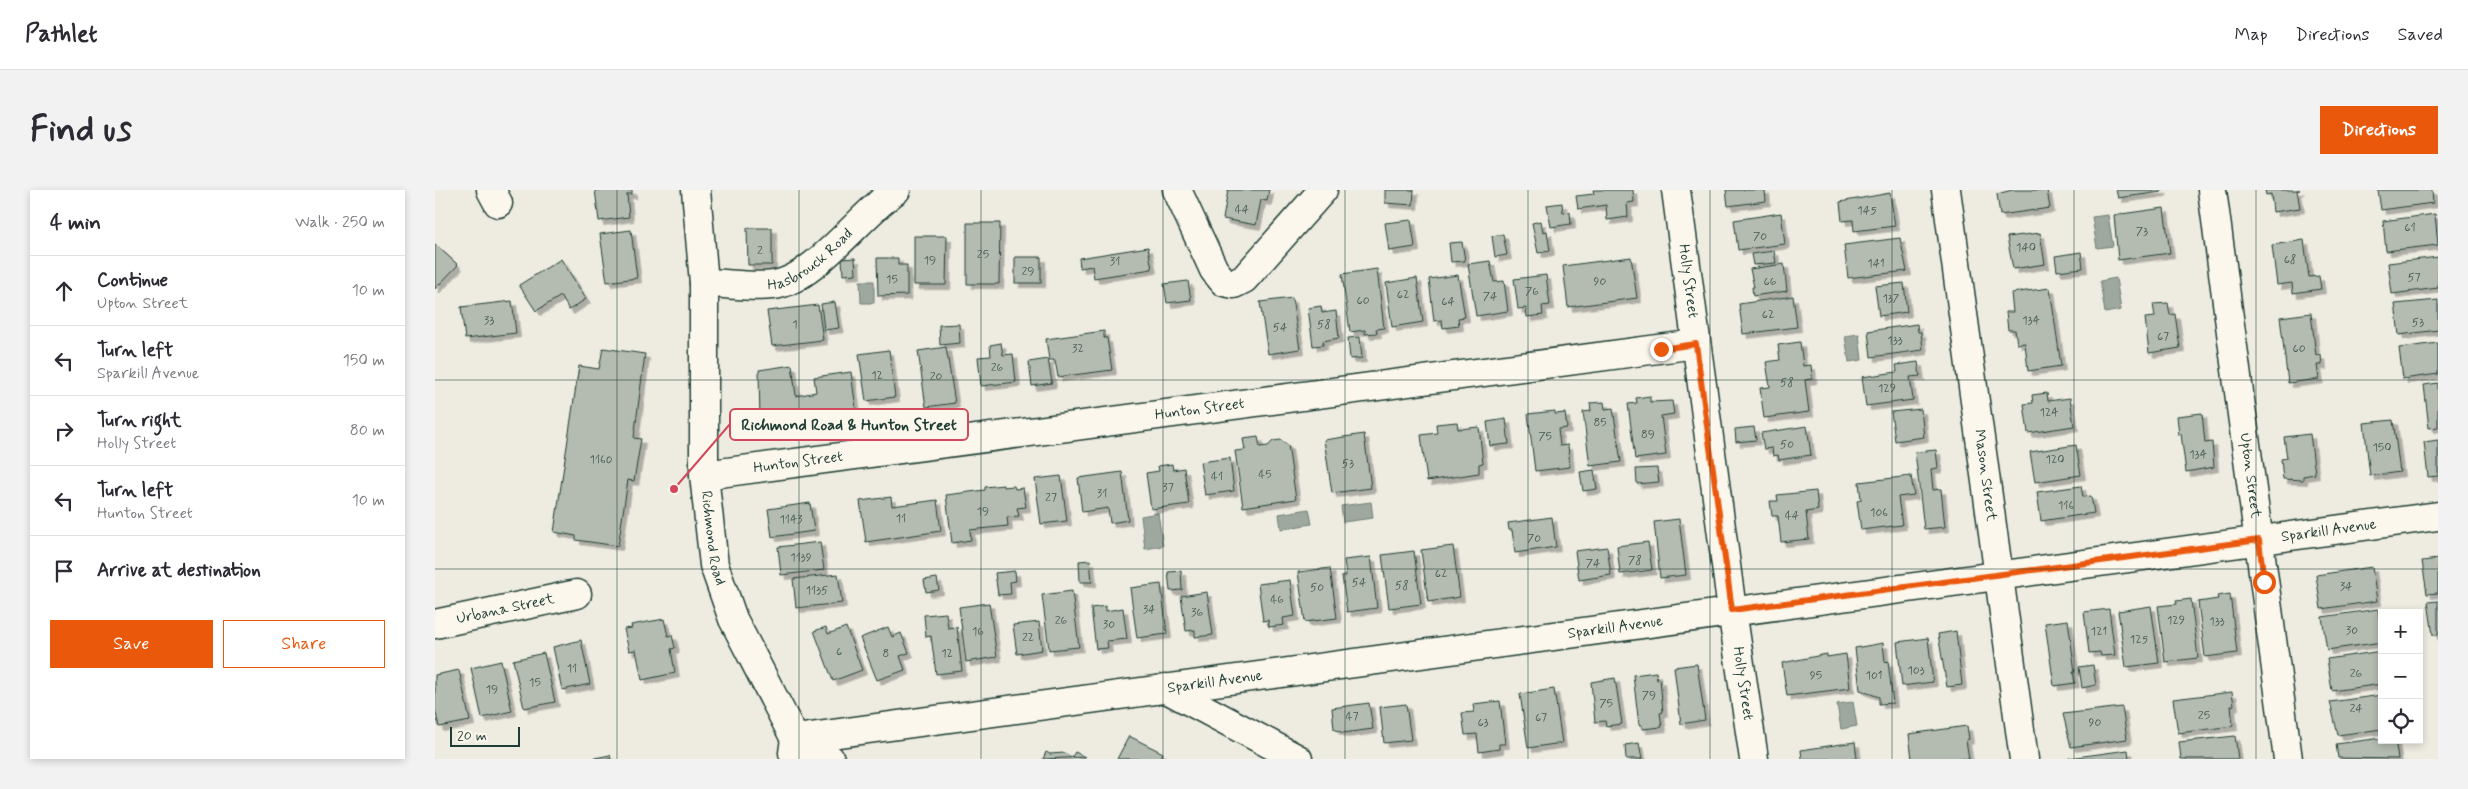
<!DOCTYPE html>
<meta charset="utf-8">
<style>
body{margin:0;font-family:Mynerve,sans-serif;background:#f2f2f3;color:#2b2b33}
.controls{position:absolute;right:15px;bottom:15px;display:grid;overflow:hidden;border-radius:0px;box-shadow:0 2px 8px #0003}
.controls button{width:45px;height:45px;display:grid;place-items:center;padding:0;border:0;border-bottom:1px solid #e1e1e2;background:#fff;color:#2b2b33;font:25px sans-serif}
.scale{position:absolute;left:15px;bottom:12px;width:70px;box-sizing:border-box;padding-left:5px;border:2px solid #1f3d34;border-top:0;font-size:14px;line-height:18px;white-space:nowrap;color:#1f3d34;-webkit-text-stroke:4px #fbf7ec;paint-order:stroke}
.stop{position:absolute;width:15px;height:15px;margin:-11px;border:4px solid #ea580c;border-radius:50%;background:#fff}
.stop.end{background:#ea580c;border-color:#fff;box-shadow:0 1px 5px #0008}
.list{margin:0;padding:0;list-style:none}
h2{display:flex;justify-content:space-between;align-items:center;height:65px;margin:0;padding:0 20px;font-size:21px}
h2 small{font-size:16px;font-weight:400;color:#7c7c81}
.list li{display:grid;grid-template-columns:32px 1fr auto;gap:15px;align-items:center;box-sizing:border-box;height:70px;padding:0 20px;border-top:1px solid #e1e1e2}
.list b{display:block;font-size:19px;white-space:nowrap}
.list p{margin:0;font-size:16px;white-space:nowrap;color:#7c7c81}
.list em{font-size:16px;font-style:normal;color:#7c7c81}
.actions{display:flex;gap:10px;padding:15px 20px}
.actions a{flex:1;padding:11px 0;border:1px solid #ea580c;border-radius:0px;text-align:center;font-size:18px;color:#ea580c}
.actions .main{background:#ea580c;color:#fff}
.icon{flex:none;width:28px;height:28px;fill:none;stroke:currentColor;stroke-width:2;stroke-linecap:round;stroke-linejoin:round}
.map{position:relative;flex:none;width:2003px;height:569px;overflow:hidden;border-radius:0px}
header{display:flex;align-items:center;gap:30px;box-sizing:border-box;height:70px;padding:0 25px;background:#fff;border-bottom:1px solid #e1e1e2}
header strong{font-size:24px}
nav{display:flex;gap:28px;margin-inline-start:auto;font-size:18px}
.intro{display:flex;align-items:center;justify-content:space-between;box-sizing:border-box;height:120px;padding:0 30px}
h1{margin:0;font-size:35px}
.button{padding:12px 22px;border-radius:0px;background:#ea580c;color:#fff;font-size:18px;font-weight:700}
main{display:flex;gap:30px;padding:0 30px}
aside{flex:1;background:#fff;border-radius:0px;box-shadow:0 2px 8px #0003}
.map>svg:first-child{display:block}
.water{fill:#9fa89f;stroke:#6c7d74}
.building{fill:#b4bbb0;stroke:#1f3d34;filter:url(#shadow)}
.lines{fill:none;stroke-linecap:round;stroke-linejoin:round}
.minor-casing{stroke:#1f3d34;stroke-width:31}
.major-casing{stroke:#1f3d34;stroke-width:31}
.minor{stroke:#fbf7ec;stroke-width:28}
.major{stroke:#fbf7ec;stroke-width:28}
.route{stroke:#ea580c;stroke-width:6}
.grid{fill:none;stroke:#1f3d34;stroke-width:1;stroke-opacity:0.55}
.labels{text-anchor:middle;dominant-baseline:central;stroke-width:4;stroke-linejoin:round;paint-order:stroke}
.number-label{font-size:12px;fill:#445c53}
.street-label{font-size:15px;fill:#1f3d34;stroke:#fbf7ec}
.leader{fill:none;stroke:#d1495b;stroke-width:2}
.callout-dot{fill:#d1495b;stroke:#fbf7ec;stroke-width:2}
.callout{fill:#fbf7ec;stroke:#d1495b;stroke-width:2}
.callout-label{font-size:16px;text-anchor:middle;font-weight:bold;fill:#1f3d34}
</style>
<header>
<strong>Pathlet</strong>
<nav><a>Map</a><a>Directions</a><a>Saved</a></nav>
</header>
<div class="intro"><h1>Find us</h1><a class="button">Directions</a></div>
<main>
<aside>
<h2>4 min<small>Walk · 250 m</small></h2>
<ul class="list">
<li><svg class="icon" aria-label="ahead" viewBox="0 0 24 24"><path d="M12 20V5M6 11l6-6 6 6"/></svg><div><b>Continue</b><p>Upton Street</p></div><em>10 m</em></li>
<li><svg class="icon" aria-label="left" viewBox="0 0 24 24"><path d="M17 20v-9H6M10 6l-5 5 5 5"/></svg><div><b>Turn left</b><p>Sparkill Avenue</p></div><em>150 m</em></li>
<li><svg class="icon" aria-label="right" viewBox="0 0 24 24"><path d="M7 20v-9h11M14 6l5 5-5 5"/></svg><div><b>Turn right</b><p>Holly Street</p></div><em>80 m</em></li>
<li><svg class="icon" aria-label="left" viewBox="0 0 24 24"><path d="M17 20v-9H6M10 6l-5 5 5 5"/></svg><div><b>Turn left</b><p>Hunton Street</p></div><em>10 m</em></li>
<li><svg class="icon" aria-label="arrive" viewBox="0 0 24 24"><path d="M6 21V4h12l-3 4 3 4H6"/></svg><div><b>Arrive at destination</b></div></li>
</ul>
<div class="actions"><a class="main">Save</a><a>Share</a></div>
</aside>
<div class="map">
<svg width="2003" height="569" viewBox="0 0 2003 569">
<defs>
<filter id="shadow"><feDropShadow dx="4.5" dy="4.5" stdDeviation="0" flood-color="#0004"/></filter>
</defs>
<rect width="100%" height="100%" fill="#eeece1"/>
<filter id="ink" filterUnits="userSpaceOnUse"><feTurbulence type="fractalNoise" baseFrequency=".02" numOctaves="2"/><feDisplacementMap in="SourceGraphic" scale="10" xChannelSelector="R" yChannelSelector="G"/><feConvolveMatrix kernelMatrix="1 2 1 2 8 2 1 2 1" color-interpolation-filters="sRGB"/></filter>
<g filter="url(#ink)">
<g class="water">
<path d="M1673,25L1678,56L1662,58L1657,27Z"/>
<path d="M1681,88L1686,120L1670,123L1665,91Z"/>
<path d="M425,91H439V113H426Z"/>
<path d="M1424,144L1427,170L1414,172L1410,146Z"/>
<path d="M936,312L938,328L908,332L906,316Z"/>
<path d="M874,319L877,334L846,339L844,324Z"/>
<path d="M723,323L728,356L710,359L706,326Z"/>
<path d="M1418,512L1422,536L1406,539L1402,514Z"/>
</g>
<g class="building">
<path d="M160,0H197V4H192L194,27L164,31Z"/>
<path d="M793,0H834L832,11L826,10L821,35L788,29Z"/>
<path d="M950,0H979L978,15L950,13Z"/>
<path d="M1158,0H1198L1199,12L1192,13L1193,27L1172,30L1171,15L1143,19L1141,6L1159,4Z"/>
<path d="M1291,0H1330L1331,11L1293,16Z"/>
<path d="M1577,0H1612L1615,18L1565,25L1562,4Z"/>
<path d="M1681,0H1728L1726,2L1683,8Z"/>
<path d="M1830,0H1865H1862L1865,18L1838,22L1836,4L1831,5Z"/>
<path d="M1943,0H1997L1998,13L1946,20Z"/>
<path d="M1455,3L1460,36L1419,41L1418,30L1407,31L1405,12Z"/>
<path d="M1127,13L1128,23L1135,22L1136,34L1116,37L1112,15Z"/>
<path d="M1729,18L1735,63L1683,70L1679,25Z"/>
<path d="M1346,23L1350,54L1303,60L1299,30Z"/>
<path d="M2000,24L2003,55L1951,61L1948,31Z"/>
<path d="M976,30L980,57L954,61L950,33Z"/>
<path d="M1106,31L1108,42L1112,41L1115,61L1103,63L1097,33Z"/>
<path d="M532,33H565L564,94H532Z"/>
<path d="M312,38H337V75H313Z"/>
<path d="M196,40L202,88L172,92L165,44Z"/>
<path d="M1605,43L1610,74L1578,79L1572,47Z"/>
<path d="M1068,44L1072,65L1060,67L1057,46Z"/>
<path d="M479,46H512L511,95H479Z"/>
<path d="M1465,48L1472,81L1413,88L1409,55Z"/>
<path d="M1869,50L1874,87L1884,86L1886,99L1858,103L1857,93L1842,95L1837,55Z"/>
<path d="M1027,52L1030,71L1016,72L1014,53Z"/>
<path d="M0,54L23,75L0,99Z"/>
<path d="M713,57L717,79L659,88L657,76L645,78L644,68Z"/>
<path d="M1339,61L1341,73L1318,75L1316,64Z"/>
<path d="M1646,62L1648,78L1622,81L1620,66Z"/>
<rect x="580" y="67" width="26" height="26"/>
<path d="M1196,67L1202,108L1133,117L1128,76Z"/>
<path d="M2003,67V98L1957,104L1953,73Z"/>
<path d="M420,68L421,84L408,85L407,69Z"/>
<path d="M442,68H463V75H472V105L443,106Z"/>
<path d="M126,69L151,109L134,120L126,106L101,121L84,95Z"/>
<path d="M1055,71L1059,92L1069,91L1073,121L1041,126L1033,74Z"/>
<path d="M1349,74L1352,101L1318,106L1317,97H1319L1315,79Z"/>
<path d="M942,79L949,138L941,139L942,143L930,144V140L915,142L907,84Z"/>
<path d="M1023,85L1030,127L1023,128L1024,136L1008,138L1007,130L999,131L994,89Z"/>
<path d="M1111,85L1115,115L1107,116L1108,125L1092,127L1091,118L1083,119L1079,89Z"/>
<path d="M982,88L988,132L957,137L951,93Z"/>
<path d="M753,91L756,110L732,113L729,94Z"/>
<path d="M1469,93L1472,122L1444,126L1440,96Z"/>
<path d="M1615,98L1626,176L1593,181L1590,153L1582,154L1580,140H1573L1571,122H1578L1576,103Z"/>
<path d="M1358,106L1362,137L1308,144L1304,114Z"/>
<path d="M857,108L865,159L833,164L825,112Z"/>
<path d="M2003,110V140L1964,145L1960,114Z"/>
<path d="M77,111L81,143L30,149L26,117Z"/>
<path d="M400,112L404,138L389,140L386,114Z"/>
<path d="M1733,113L1735,125L1740,124L1745,158L1714,163L1710,128L1720,127L1718,114Z"/>
<path d="M383,115L388,150L337,156L332,121Z"/>
<path d="M886,116L887,123L901,121L904,148L888,151V155L878,156L873,118Z"/>
<path d="M1876,123L1881,166L1886,165L1887,175H1882L1884,189L1853,193L1845,127Z"/>
<path d="M524,134L525,153L505,155L504,135Z"/>
<path d="M1482,134L1483,142H1486L1488,160L1436,167L1433,141Z"/>
<path d="M669,141V148H672L677,180L623,187L620,170H614L611,149Z"/>
<path d="M925,147L927,168L915,169L913,148Z"/>
<path d="M1365,152L1368,176L1376,175L1377,186V189L1370,190L1374,222L1329,228L1325,198L1335,197L1331,172L1345,170L1343,155Z"/>
<path d="M566,153L568,165L578,164L581,192L546,196L543,167L556,166L555,155Z"/>
<path d="M2003,153V184L1968,189L1964,158Z"/>
<path d="M511,157L520,213L491,217L483,161Z"/>
<path d="M168,158L210,164L199,248L206,249L199,291L193,290L183,356L141,350V346L119,342L144,176L164,179Z"/>
<path d="M454,160L460,207L431,211L424,164Z"/>
<path d="M613,169L617,193L597,196L594,172Z"/>
<path d="M1483,172L1485,186L1475,187L1478,210L1431,216L1427,187L1462,182L1461,175Z"/>
<path d="M357,175L361,206L381,202L379,187L416,182L421,219L325,233L324,180Z"/>
<path d="M2003,193V237L1994,238L1989,195Z"/>
<path d="M1612,203L1613,211L1635,208L1639,236L1593,243L1589,214L1598,213L1597,205Z"/>
<path d="M1215,206V212L1237,211L1239,224L1226,226L1231,265L1200,269L1193,214L1202,213L1201,208Z"/>
<path d="M1169,212L1170,219L1178,218L1186,272L1155,276L1148,222L1156,221L1155,213Z"/>
<path d="M1486,219L1489,247L1460,251L1456,222Z"/>
<path d="M1120,221V224L1130,223L1132,238L1123,239L1125,256L1133,255L1135,277L1100,281L1093,224Z"/>
<path d="M1767,223L1770,253L1777,252L1779,277L1751,282L1746,244L1744,245L1742,226Z"/>
<path d="M1071,229L1074,254L1055,256L1052,232Z"/>
<path d="M1958,230L1965,282L1935,286L1929,233Z"/>
<path d="M1022,232L1023,239L1044,237L1048,273L1044,274V283L992,291L986,245L1002,243L1001,234Z"/>
<path d="M1372,236L1376,265L1344,270L1343,265L1338,266L1337,258L1329,259L1326,243Z"/>
<path d="M1319,237L1321,250L1301,252L1300,239Z"/>
<path d="M929,244L936,298L897,303L889,250Z"/>
<path d="M1875,244L1880,284L1868,286V290L1848,289L1846,269L1852,268L1849,247Z"/>
<path d="M823,247L825,257L833,256L838,251L846,250L853,255L861,309L808,317L800,261L810,260L808,249Z"/>
<path d="M2003,250V286L1993,287L1989,252Z"/>
<path d="M1641,255L1646,285L1600,292L1595,262Z"/>
<path d="M1501,260L1503,278L1496,279L1498,300L1506,299L1510,337L1489,339L1480,262Z"/>
<path d="M795,268L799,301L770,305L765,272Z"/>
<path d="M737,274L738,280L749,278L754,314L716,319L711,283L724,281L723,276Z"/>
<path d="M1222,278L1224,292L1202,294L1201,279Z"/>
<path d="M1159,280L1162,299L1148,301L1145,282Z"/>
<path d="M687,282L693,330L675,333L673,318L647,322L643,288Z"/>
<path d="M626,286L632,331L606,334L600,289Z"/>
<path d="M1476,286L1479,305L1463,307L1467,335L1426,340L1422,311L1426,310L1424,292Z"/>
<path d="M568,295V297L579,296L580,299L588,298L591,317L582,318L584,326L572,327L573,336L535,340L536,350L517,353L511,305L550,300V297Z"/>
<path d="M1646,296L1648,307L1656,306L1659,323L1606,331L1602,302Z"/>
<path d="M1381,301L1383,320L1371,322L1374,349L1346,352L1343,326H1337L1335,311H1343L1342,305Z"/>
<path d="M456,307L457,316L502,310L506,341L431,352L425,311Z"/>
<path d="M375,313L379,341L337,347L333,319Z"/>
<path d="M1117,327L1121,357L1080,363L1077,340H1074L1073,333Z"/>
<path d="M1244,329L1251,385L1225,388L1219,332Z"/>
<path d="M385,352L389,380L346,385L343,357Z"/>
<path d="M1213,352L1217,380L1185,384L1182,356Z"/>
<path d="M1018,356L1025,407L993,412L986,360Z"/>
<path d="M1172,357L1176,385L1144,390L1140,361Z"/>
<path d="M979,361L986,414L954,418L947,365Z"/>
<path d="M936,367L942,418L912,422L907,386H911L909,370Z"/>
<path d="M2003,369V403L1992,404L1987,371Z"/>
<path d="M655,370L657,392H645L644,371Z"/>
<path d="M1937,377L1942,411L1886,419L1881,385Z"/>
<path d="M895,378L902,428L870,432L863,382Z"/>
<path d="M580,381L581,391L575,392L576,404L563,405L560,383Z"/>
<path d="M746,381L747,400L735,401L733,382Z"/>
<path d="M403,384L407,413L361,418L358,389Z"/>
<path d="M502,388L504,400L491,402L489,390Z"/>
<path d="M855,390L860,426L848,428L849,435L834,437L833,430L828,431L823,394Z"/>
<path d="M726,394L732,444L702,448L695,398Z"/>
<path d="M637,401L644,457L614,460L607,405Z"/>
<path d="M772,402L778,445L760,447V440L751,441L746,406Z"/>
<path d="M1795,404L1802,463L1770,467L1763,412L1783,409L1782,406Z"/>
<path d="M1756,409L1763,468L1730,472L1723,416L1742,414L1741,411Z"/>
<path d="M2003,411V445H1998L1993,412Z"/>
<path d="M554,413L562,467L531,472L524,417Z"/>
<path d="M671,416V421L688,418L692,449L672,451L673,458L661,459L656,418Z"/>
<path d="M1716,416L1724,473L1691,477L1683,421Z"/>
<path d="M1674,419L1680,465L1666,466L1665,462L1654,463L1649,422Z"/>
<path d="M1943,419L1947,452L1892,460L1887,427Z"/>
<path d="M511,423L513,438L522,437L527,481L501,484L496,446L491,447L489,425Z"/>
<path d="M229,429L233,446L237,445L240,458L236,459L240,483L207,490L201,460L194,461L189,439L197,438L196,435Z"/>
<path d="M1633,430L1640,482H1638L1640,493L1619,496L1610,433Z"/>
<path d="M604,432L607,460L582,464L578,435Z"/>
<path d="M391,437L393,444L411,437L427,480L398,491L379,441Z"/>
<path d="M453,437L457,447L466,443L474,463L465,466L470,480L442,490L425,448Z"/>
<path d="M1521,441L1527,495L1512,497L1503,444Z"/>
<path d="M1493,448L1498,492L1467,496L1462,452Z"/>
<path d="M146,450L155,494L127,500L118,457Z"/>
<path d="M1448,453L1450,472L1453,471L1458,513L1444,514V507L1425,500L1420,458Z"/>
<path d="M1947,461V494L1897,501L1892,469Z"/>
<path d="M109,463L120,512L89,518L78,470Z"/>
<path d="M1392,464V467L1411,464L1415,498L1352,506L1347,473Z"/>
<path d="M66,471L77,521L47,528L36,478Z"/>
<path d="M1262,474L1270,530L1246,534L1239,477Z"/>
<path d="M1658,475L1661,495L1647,498L1644,477Z"/>
<path d="M24,480L35,531L4,537L0,519V485Z"/>
<path d="M1221,482L1222,490L1225,489L1228,522L1225,523L1227,537L1207,539V535H1204L1198,485Z"/>
<path d="M1180,488L1187,534L1171,536L1170,531L1160,532L1156,492Z"/>
<path d="M1119,499L1127,553L1093,558L1085,504Z"/>
<path d="M1797,502L1799,515L1796,516L1798,536L1743,543L1738,509Z"/>
<path d="M1947,505V539L1903,545L1895,512Z"/>
<path d="M1065,511L1070,554H1064V559L1044,562L1042,544L1030,545L1027,523L1039,522L1038,514Z"/>
<path d="M934,513L938,539L908,543L899,539L897,518Z"/>
<path d="M971,514L976,550L949,553L945,517Z"/>
<path d="M1687,517L1692,549L1636,557L1628,524Z"/>
<path d="M1532,536L1534,549L1531,550L1534,569H1477L1474,544Z"/>
<path d="M694,546L728,563L725,569H682Z"/>
<path d="M1800,546L1803,569H1746L1744,552Z"/>
<path d="M1947,548V550H1960L1963,569L1903,568L1901,554Z"/>
<path d="M1420,552L1422,569H1367L1366,560Z"/>
<path d="M1204,553L1207,569H1191L1190,555Z"/>
<path d="M1693,560L1694,569H1635L1634,568Z"/>
<path d="M611,562L615,564L629,563L637,567L640,562L650,567L608,569Z"/>
<path d="M175,565L176,569H155Z"/>
</g>
<g class="lines">
<defs>
<g id="minor">
<path d="M56,0L63,13"/>
<path d="M742,0L779,80L789,92L799,94L809,89L888,0"/>
<path id="s1" d="M1241,0L1297,420L1319,569"/>
<path id="s2" d="M1511,0L1589,569"/>
<path id="s3" d="M1777,0L1853,569"/>
<path id="s4" d="M269,93C291,93 316,98 338,95C378,91 426,24 461,0"/>
<path id="s5" d="M269,285L1261,154"/>
<path id="s6" d="M0,434L142,404"/>
<path d="M730,498L863,569"/>
<path id="s7" d="M358,563L360,549L2003,326"/>
</g>
<g id="major">
<path id="s8" d="M261,0L269,93V285L279,375L298,429L360,549L367,569"/>
<path d="M360,549L395,569"/>
</g>
</defs>
<use href="#minor" class="minor-casing"/>
<use href="#major" class="major-casing"/>
<use href="#minor" class="minor"/>
<use href="#major" class="major"/>
</g>
</g>
<g class="lines" filter="url(#ink)">
<path class="route" d="M1226,159L1261,154L1297,420L1824,350L1829,392"/>
</g>
<path class="grid" d="M182,0V569M364,0V569M546,0V569M728,0V569M910,0V569M1093,0V569M1275,0V569M1457,0V569M1639,0V569M1821,0V569M0,190H2003M0,379H2003"/>
<g class="labels">
<g class="number-label">
<text x="807" y="20">44</text>
<text x="1432" y="21">145</text>
<text x="1975" y="38">61</text>
<text x="1707" y="42">73</text>
<text x="1325" y="47">70</text>
<text x="1591" y="58">140</text>
<text x="325" y="61">2</text>
<text x="548" y="65">25</text>
<text x="1855" y="70">68</text>
<text x="495" y="71">19</text>
<text x="680" y="72">31</text>
<text x="1441" y="74">141</text>
<text x="593" y="82">29</text>
<text x="1979" y="88">57</text>
<text x="457" y="90">15</text>
<text x="1165" y="92">90</text>
<text x="1335" y="92">66</text>
<text x="1097" y="102">76</text>
<text x="968" y="105">62</text>
<text x="1055" y="107">74</text>
<text x="1456" y="109">137</text>
<text x="928" y="111">60</text>
<text x="1013" y="112">64</text>
<text x="1333" y="125">62</text>
<text x="54" y="131">33</text>
<text x="1596" y="131">134</text>
<text x="1983" y="133">53</text>
<text x="360" y="135">1</text>
<text x="889" y="135">58</text>
<text x="845" y="138">54</text>
<text x="1728" y="147">67</text>
<text x="1460" y="151">133</text>
<text x="643" y="159">32</text>
<text x="1864" y="159">60</text>
<text x="562" y="178">26</text>
<text x="442" y="186">12</text>
<text x="501" y="187">20</text>
<text x="1352" y="193">58</text>
<text x="1452" y="199">129</text>
<text x="1614" y="223">124</text>
<text x="1165" y="233">85</text>
<text x="1213" y="245">89</text>
<text x="1110" y="247">75</text>
<text x="1352" y="255">50</text>
<text x="1947" y="258">150</text>
<text x="1763" y="265">134</text>
<text x="166" y="270">1160</text>
<text x="1620" y="270">120</text>
<text x="913" y="274">53</text>
<text x="830" y="285">45</text>
<text x="782" y="287">41</text>
<text x="733" y="298">37</text>
<text x="667" y="304">31</text>
<text x="616" y="308">27</text>
<text x="1631" y="316">116</text>
<text x="548" y="322">19</text>
<text x="1444" y="323">106</text>
<text x="1357" y="326">44</text>
<text x="466" y="329">11</text>
<text x="356" y="330">1143</text>
<text x="1099" y="349">70</text>
<text x="366" y="368">1139</text>
<text x="1200" y="371">78</text>
<text x="1158" y="374">74</text>
<text x="1006" y="384">62</text>
<text x="924" y="393">54</text>
<text x="967" y="396">58</text>
<text x="1911" y="397">34</text>
<text x="882" y="398">50</text>
<text x="382" y="401">1135</text>
<text x="842" y="410">46</text>
<text x="714" y="420">34</text>
<text x="762" y="423">36</text>
<text x="626" y="431">26</text>
<text x="1741" y="431">129</text>
<text x="1782" y="432">133</text>
<text x="674" y="435">30</text>
<text x="1917" y="441">30</text>
<text x="543" y="442">16</text>
<text x="1664" y="442">121</text>
<text x="593" y="448">22</text>
<text x="1704" y="450">125</text>
<text x="404" y="462">6</text>
<text x="451" y="464">8</text>
<text x="512" y="464">12</text>
<text x="137" y="479">11</text>
<text x="1481" y="481">103</text>
<text x="1921" y="484">26</text>
<text x="1381" y="486">95</text>
<text x="1439" y="486">101</text>
<text x="100" y="493">15</text>
<text x="57" y="500">19</text>
<text x="1214" y="506">79</text>
<text x="1171" y="514">75</text>
<text x="1921" y="519">24</text>
<text x="1769" y="526">25</text>
<text x="917" y="527">47</text>
<text x="1106" y="528">67</text>
<text x="1048" y="533">63</text>
<text x="1660" y="533">90</text>
</g>
<g class="street-label">
<text stroke="none"><textPath href="#s4" startOffset="114">Hasbrouck Road</textPath></text>
<text stroke="none"><textPath href="#s1" startOffset="92">Holly Street</textPath></text>
<text stroke="none"><textPath href="#s5" startOffset="500">Hunton Street</textPath></text>
<text stroke="none"><textPath href="#s5" startOffset="95">Hunton Street</textPath></text>
<text stroke="none"><textPath href="#s2" startOffset="288">Mason Street</textPath></text>
<text stroke="none"><textPath href="#s3" startOffset="288">Upton Street</textPath></text>
<text stroke="none"><textPath href="#s7" startOffset="1562">Sparkill Avenue</textPath></text>
<text stroke="none"><textPath href="#s8" startOffset="349">Richmond Road</textPath></text>
<text stroke="none"><textPath href="#s6" startOffset="72">Urbana Street</textPath></text>
<text stroke="none"><textPath href="#s7" startOffset="842">Sparkill Avenue</textPath></text>
<text stroke="none"><textPath href="#s7" startOffset="438">Sparkill Avenue</textPath></text>
<text stroke="none"><textPath href="#s1" startOffset="498">Holly Street</textPath></text>
</g>
</g>
<path class="leader" d="M239 299L295 234"/>
<circle class="callout-dot" cx="239" cy="299" r="5"/>
<rect class="callout" x="295" y="219" width="238" height="31" rx="5"/>
<g class="callout-label">
<text x="414" y="240">Richmond Road &amp; Hunton Street</text>
</g>
</svg>
<div class="controls">
<button>+</button>
<button>−</button>
<button><svg class="icon" aria-label="locate" viewBox="0 0 24 24"><circle cx="12" cy="12" r="6"/><path d="M12 2v4M12 18v4M2 12h4M18 12h4"/></svg></button>
</div>
<div class="scale">20 m</div>
<div class="stop" style="left:1829px;top:392px"></div>
<div class="stop end" style="left:1226px;top:159px"></div>
</div>
</main>
